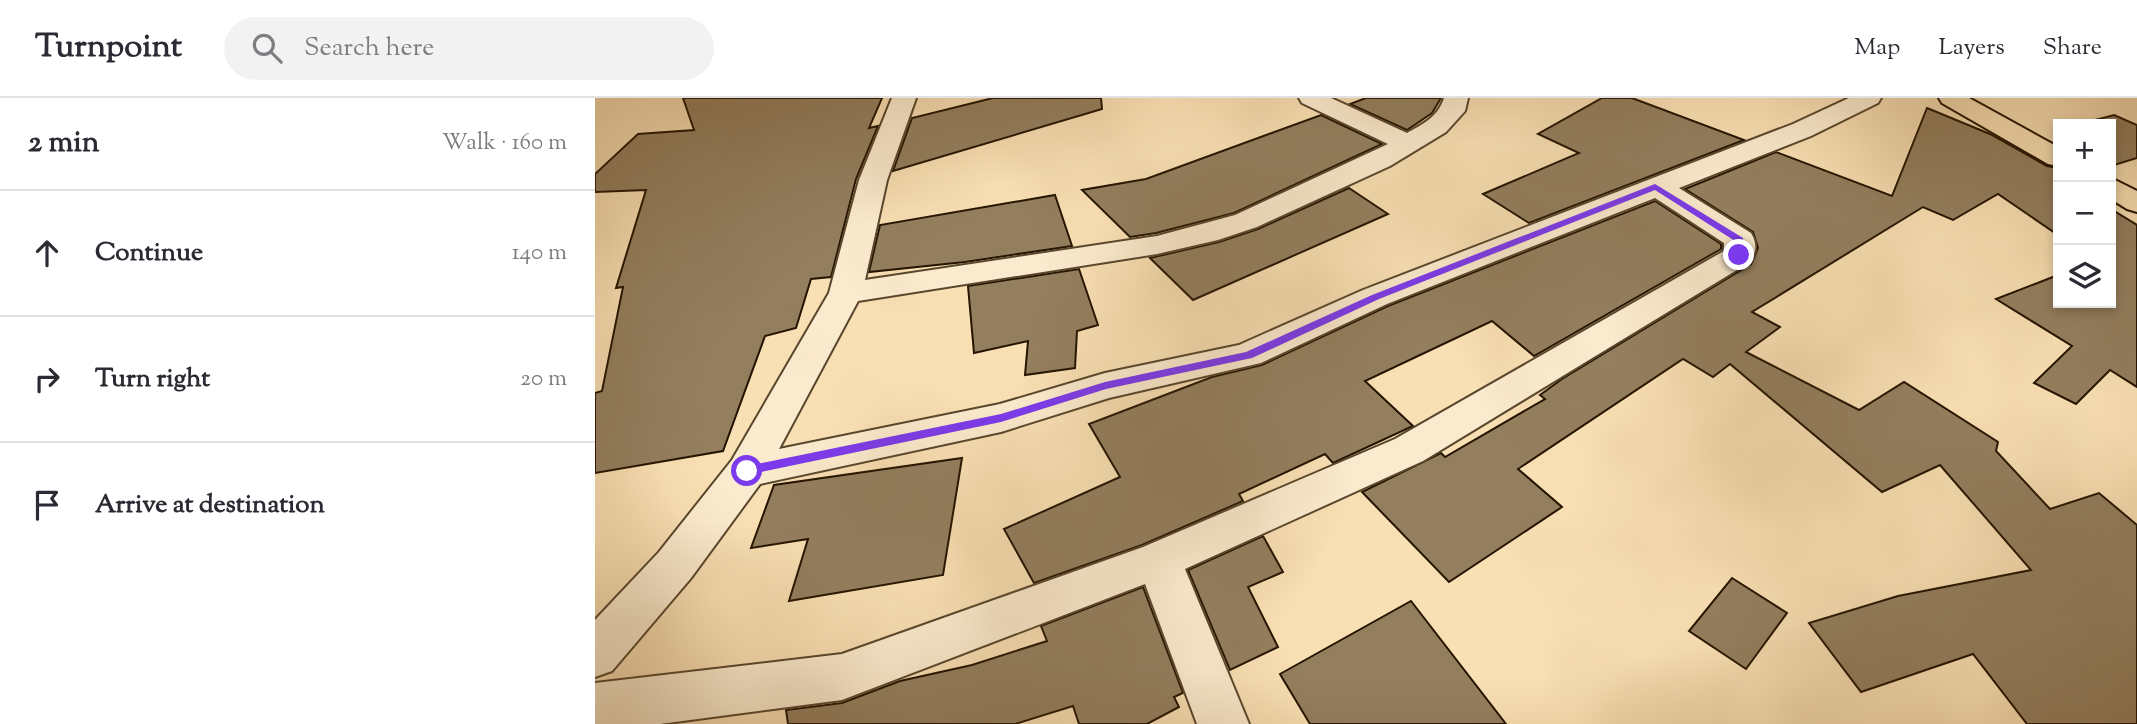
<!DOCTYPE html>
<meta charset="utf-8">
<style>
body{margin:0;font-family:"Sorts Mill Goudy",serif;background:#f2f2f3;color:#2b2b33}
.controls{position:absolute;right:21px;top:21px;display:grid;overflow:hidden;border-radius:0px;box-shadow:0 4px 10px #0003}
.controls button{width:63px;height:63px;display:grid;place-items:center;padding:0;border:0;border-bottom:2px solid #e1e1e2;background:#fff;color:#2b2b33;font:35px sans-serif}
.stop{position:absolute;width:21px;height:21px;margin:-16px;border:5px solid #7c3aed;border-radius:50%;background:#fff}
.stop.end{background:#7c3aed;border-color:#fff;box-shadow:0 2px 7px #0008}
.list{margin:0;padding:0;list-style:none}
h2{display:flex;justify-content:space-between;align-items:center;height:91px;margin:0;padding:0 28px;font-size:30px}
h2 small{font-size:23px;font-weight:400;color:#7c7c81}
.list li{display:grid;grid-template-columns:46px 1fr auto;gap:21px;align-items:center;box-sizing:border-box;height:126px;padding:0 28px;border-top:2px solid #e1e1e2}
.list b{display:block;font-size:26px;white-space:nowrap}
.list em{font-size:23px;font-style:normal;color:#7c7c81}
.icon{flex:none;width:38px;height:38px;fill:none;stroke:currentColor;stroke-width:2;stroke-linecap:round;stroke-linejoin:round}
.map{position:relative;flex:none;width:1542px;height:626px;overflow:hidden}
header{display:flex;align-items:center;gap:42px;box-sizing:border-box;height:98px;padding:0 35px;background:#fff;border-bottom:2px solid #e1e1e2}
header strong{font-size:33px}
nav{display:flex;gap:38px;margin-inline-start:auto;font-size:24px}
.search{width:490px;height:63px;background:#f2f2f3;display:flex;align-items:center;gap:18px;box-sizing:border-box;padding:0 24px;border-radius:38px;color:#7c7c81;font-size:26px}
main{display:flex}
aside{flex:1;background:#fff}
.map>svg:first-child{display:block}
.building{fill:#937e5e;stroke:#241400;stroke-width:2}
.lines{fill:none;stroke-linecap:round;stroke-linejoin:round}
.minor-casing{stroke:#59472d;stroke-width:4}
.major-casing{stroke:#241400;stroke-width:4}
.minor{fill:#fbebce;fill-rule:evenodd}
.major{fill:#f9e0b4;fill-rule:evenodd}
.route{fill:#7c3aed}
</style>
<header>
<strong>Turnpoint</strong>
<div class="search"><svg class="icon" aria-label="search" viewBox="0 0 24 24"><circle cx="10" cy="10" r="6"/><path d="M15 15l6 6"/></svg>Search here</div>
<nav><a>Map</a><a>Layers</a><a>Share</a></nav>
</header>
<main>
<aside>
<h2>2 min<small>Walk · 160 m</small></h2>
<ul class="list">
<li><svg class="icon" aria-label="ahead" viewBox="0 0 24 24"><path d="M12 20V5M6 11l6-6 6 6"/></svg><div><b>Continue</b></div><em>140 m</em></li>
<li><svg class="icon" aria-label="right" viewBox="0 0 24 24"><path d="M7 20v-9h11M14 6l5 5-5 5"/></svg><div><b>Turn right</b></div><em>20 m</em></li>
<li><svg class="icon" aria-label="arrive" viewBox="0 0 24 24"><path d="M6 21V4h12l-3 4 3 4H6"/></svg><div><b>Arrive at destination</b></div></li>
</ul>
</aside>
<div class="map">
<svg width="1542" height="626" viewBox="0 0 1542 626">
<rect width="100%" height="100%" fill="#f9e0b4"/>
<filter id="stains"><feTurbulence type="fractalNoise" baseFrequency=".00286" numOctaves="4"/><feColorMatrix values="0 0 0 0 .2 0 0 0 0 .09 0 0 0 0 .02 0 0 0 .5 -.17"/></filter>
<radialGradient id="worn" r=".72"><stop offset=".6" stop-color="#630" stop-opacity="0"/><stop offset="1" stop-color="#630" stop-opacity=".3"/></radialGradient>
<g class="building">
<path d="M88,0H287L274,30L283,28L261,81L236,179L216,181L201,230L170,238L128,353L0,375V295L7,293L28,189L21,190L51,92L0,94V76L43,36L99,32Z"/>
<path d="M398,0H506L507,11L298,73L317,20Z"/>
<path d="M771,0H846L837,15L812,32L755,6Z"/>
<path d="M1007,0H1037L1149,42L934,125L888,96L984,55L943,36Z"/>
<path d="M1332,10L1395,36L1452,68L1463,70V137L1403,96L1358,122L1328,109L1157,214L1185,229L1151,254L1264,312L1309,284L1403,344L1401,353L1455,411L1504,395L1542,427V626H1432L1378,556L1266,594L1214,525L1303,498L1436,472L1345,367L1287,394L1135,266L1118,279L1088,261L923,371L967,409L854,484L767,394L846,355L850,359L950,301L945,297L967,281L1156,166L1163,150L1158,134L1090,91L1181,54L1297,98Z"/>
<path d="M726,17L787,46L639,115L561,135L535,139L487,92L551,81Z"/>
<path d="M1519,17L1542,27V60L1516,68V26H1485Z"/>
<path d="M754,90L793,116L598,202L555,160L624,144L663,131Z"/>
<path d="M460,97L477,148L370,164L274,174L285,127Z"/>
<path d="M1060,103L1126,146V151L939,258L897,223L770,283L818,328L738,365L730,356L644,396L648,403L547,447L439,485L409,431L525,379L494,326L617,279L667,267L793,208Z"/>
<path d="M1516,111L1542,127V289L1515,272L1481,306L1439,285L1477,248L1401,201L1463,177V205H1516Z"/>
<path d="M484,171L503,227L482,233L480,270L430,277L433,243L379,255L373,188Z"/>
<path d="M367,360L348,477L194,503L213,441L156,450L179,387Z"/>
<path d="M668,438L688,474L653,489L683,549L635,572L593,472Z"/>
<path d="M1137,480L1192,515L1151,571L1094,533Z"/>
<path d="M548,489L588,595L579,599L584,609L552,626H484L478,608L420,626H193L191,612L247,605L305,583L377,567L452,543L446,528Z"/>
<path d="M816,503L911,626H715L685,576Z"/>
</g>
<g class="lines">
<defs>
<path id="minor" d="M297,0H321L292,82L270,182L562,138L640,117L793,46L707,5L704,0H736L812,35C828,26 843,19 849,0H873L870,13L851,34L795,68L662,129L623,142L562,156L263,203L184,351L405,306L510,275L644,247L768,192L1198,26L1254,0H1286L1283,5L1216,38L1084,90L1156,135C1162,145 1162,154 1155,164L828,363L590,471L654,626H602L550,486L247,602L65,626H0V585L247,556L548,449L800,341L1129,153V145L1060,100L792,206L666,265L514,300L406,334L165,386L96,480L17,573L0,579V522L64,454L137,362L234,195L264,82Z"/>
<g id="major">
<path d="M1344,0H1374L1463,49V68L1453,66L1347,5Z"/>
<path d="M1516,80L1542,93V114L1532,111L1516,101Z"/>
</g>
</defs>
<use href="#minor" class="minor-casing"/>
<use href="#major" class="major-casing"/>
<use href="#minor" class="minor"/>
<use href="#major" class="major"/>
</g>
<path class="route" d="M1060,86L1148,140V159L1140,157V143L1060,92L784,201L657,260L511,291L406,324L152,377L146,373L152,368L406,316L510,284L651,254L777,197Z"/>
<rect width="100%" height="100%" filter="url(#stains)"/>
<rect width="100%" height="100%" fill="url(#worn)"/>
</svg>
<div class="controls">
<button>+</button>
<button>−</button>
<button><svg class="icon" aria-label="layers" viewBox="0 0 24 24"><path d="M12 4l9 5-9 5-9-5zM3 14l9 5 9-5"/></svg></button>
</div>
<div class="stop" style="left:152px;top:373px"></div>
<div class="stop end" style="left:1144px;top:157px"></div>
</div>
</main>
